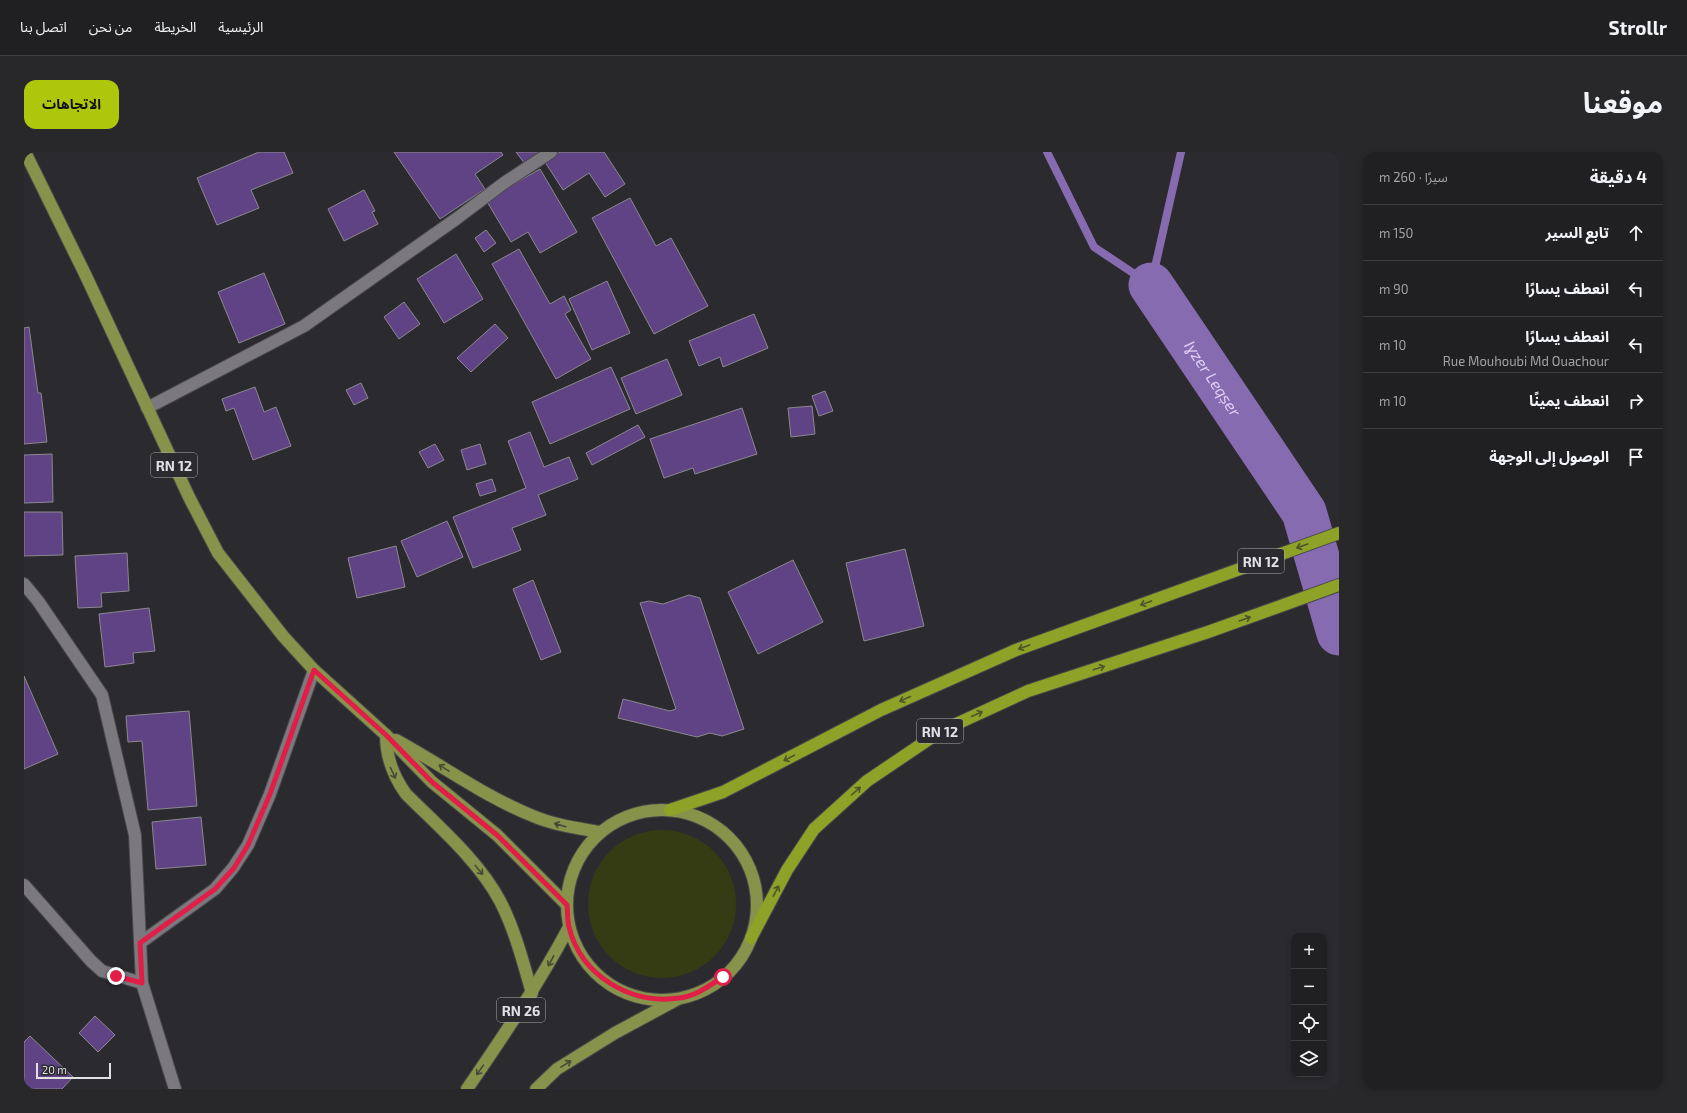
<!DOCTYPE html>
<html lang="ar">
<meta charset="utf-8">
<style>
body{margin:0;font-family:"Exo 2","Noto Sans Arabic",sans-serif;background:#28282a;color:#f1f3f6;direction:rtl}
.controls{position:absolute;right:12px;bottom:12px;display:grid;overflow:hidden;border-radius:8px;box-shadow:0 2px 6px #0003}
.controls button{width:36px;height:36px;display:grid;place-items:center;padding:0;border:0;border-bottom:1px solid #3d3e40;background:#202022;color:#f1f3f6;font:20px sans-serif}
.scale{position:absolute;left:12px;bottom:10px;width:75px;box-sizing:border-box;padding-left:4px;border:2px solid #e1e0e2;border-top:0;font-size:11px;line-height:14px;white-space:nowrap;color:#e1e0e2;-webkit-text-stroke:3px #2b2a2e;paint-order:stroke}
.stop{position:absolute;width:12px;height:12px;margin:-9px;border:3px solid #e11d48;border-radius:50%;background:#fff}
.stop.end{background:#e11d48;border-color:#fff;box-shadow:0 1px 4px #0008}
.list{margin:0;padding:0;list-style:none}
h2{display:flex;justify-content:space-between;align-items:center;height:52px;margin:0;padding:0 16px;font-size:17px}
h2 small{font-size:13px;font-weight:400;color:#a2a3a5}
.list li{display:grid;grid-template-columns:26px 1fr auto;gap:12px;align-items:center;box-sizing:border-box;height:56px;padding:0 16px;border-top:1px solid #3d3e40}
.list b{display:block;font-size:15px;white-space:nowrap}
.list p{margin:0;font-size:13px;white-space:nowrap;color:#a2a3a5}
.list em{font-size:13px;font-style:normal;color:#a2a3a5}
.icon{flex:none;width:22px;height:22px;fill:none;stroke:currentColor;stroke-width:2;stroke-linecap:round;stroke-linejoin:round}
.map{position:relative;flex:none;width:1315px;height:937px;overflow:hidden;direction:ltr;border-radius:12px}
header{display:flex;align-items:center;gap:24px;box-sizing:border-box;height:56px;padding:0 20px;background:#202022;border-bottom:1px solid #3d3e40}
header strong{font-size:19px}
nav{display:flex;gap:22px;margin-inline-start:auto;font-size:14px}
.intro{display:flex;align-items:center;justify-content:space-between;box-sizing:border-box;height:96px;padding:0 24px}
h1{margin:0;font-size:28px}
.button{padding:10px 18px;border-radius:12px;background:#aec60c;color:#111;font-size:14px;font-weight:700}
main{display:flex;gap:24px;padding:0 24px}
aside{flex:1;background:#202022;border-radius:12px;box-shadow:0 2px 6px #0003}
.map>svg:first-child{display:block}
.green{fill:#353c14}
.lines{fill:none;stroke-linecap:round;stroke-linejoin:round}
.stream{stroke:#876bb0;stroke-width:8}
.river{stroke:#876bb0;stroke-width:45}
.building{fill:#5f4385;stroke:#8b898f}
.minor-casing{stroke:#49484b;stroke-width:14}
.major-casing{stroke:#49484b;stroke-width:14}
.highway-casing{stroke:#49484b;stroke-width:14}
.minor{stroke:#7b797e;stroke-width:12}
.major{stroke:#87924a;stroke-width:12}
.highway{stroke:#8fa228;stroke-width:12}
.oneway{stroke:#4e542c}
.oneway2{stroke:#474936}
.route{stroke:#e11d48;stroke-width:5}
.labels{text-anchor:middle;dominant-baseline:central;stroke-width:4;stroke-linejoin:round;paint-order:stroke}
.shield{fill:#2b2a2e;stroke:#aaa9ac;stroke-width:1}
.shield-label{font-size:14px;font-weight:bold;fill:#e1e0e2}
.water-label{font-size:16px;font-style:italic;fill:#ded0f7;stroke:#2b2a2e}
</style>
<header>
<strong>Strollr</strong>
<nav><a>الرئيسية</a><a>الخريطة</a><a>من نحن</a><a>اتصل بنا</a></nav>
</header>
<div class="intro"><h1>موقعنا</h1><a class="button">الاتجاهات</a></div>
<main>
<aside>
<h2>4 دقيقة<small>سيرًا · 260 m</small></h2>
<ul class="list">
<li><svg class="icon" aria-label="ahead" viewBox="0 0 24 24"><path d="M12 20V5M6 11l6-6 6 6"/></svg><div><b>تابع السير</b></div><em>150 m</em></li>
<li><svg class="icon" aria-label="left" viewBox="0 0 24 24"><path d="M17 20v-9H6M10 6l-5 5 5 5"/></svg><div><b>انعطف يسارًا</b></div><em>90 m</em></li>
<li><svg class="icon" aria-label="left" viewBox="0 0 24 24"><path d="M17 20v-9H6M10 6l-5 5 5 5"/></svg><div><b>انعطف يسارًا</b><p>Rue Mouhoubi Md Ouachour</p></div><em>10 m</em></li>
<li><svg class="icon" aria-label="right" viewBox="0 0 24 24"><path d="M7 20v-9h11M14 6l5 5-5 5"/></svg><div><b>انعطف يمينًا</b></div><em>10 m</em></li>
<li><svg class="icon" aria-label="arrive" viewBox="0 0 24 24"><path d="M6 21V4h12l-3 4 3 4H6"/></svg><div><b>الوصول إلى الوجهة</b></div></li>
</ul>
</aside>
<div class="map">
<svg width="1315" height="937" viewBox="0 0 1315 937">
<rect width="100%" height="100%" fill="#2b2a2e"/>
<circle class="green" cx="638" cy="752" r="74"/>
<g class="lines">
<path class="stream" d="M1023,0L1070,95L1127,133L1157,0"/>
<path class="river" id="s1" d="M1127,133L1280,360L1315,481"/>
</g>
<g class="building">
<path d="M235,0H260L269,21L227,38L235,56L193,73L173,26Z"/>
<path d="M370,0H477L479,3L451,22L461,37L416,67Z"/>
<path d="M492,0H517L501,12Z"/>
<path d="M536,0H580L601,32L581,45L565,21L539,38L521,10Z"/>
<path d="M516,17L553,80L516,101L504,80L487,90L462,48Z"/>
<path d="M340,38L351,59L348,60L354,72L320,89L304,57Z"/>
<path d="M606,46L632,94L647,86L684,154L630,182L568,66Z"/>
<path d="M462,78L472,91L460,100L451,86Z"/>
<path d="M495,97L526,152L540,144L547,158L541,162L567,207L532,227L468,112Z"/>
<path d="M432,102L459,147L420,171L393,127Z"/>
<path d="M240,121L261,172L215,191L194,140Z"/>
<path d="M583,129L606,181L568,198L545,147Z"/>
<path d="M380,150L396,172L375,187L360,165Z"/>
<path d="M730,162L744,196L699,215L696,205L675,214L665,189Z"/>
<path d="M471,172L484,186L447,220L433,206Z"/>
<path d="M5,175L14,241H17L23,290L0,292V176Z"/>
<path d="M643,207L658,243L612,262L597,226Z"/>
<path d="M587,215L606,257L526,292L508,250Z"/>
<path d="M337,231L344,246L330,253L322,238Z"/>
<path d="M231,235L240,260L252,255L267,294L229,308L210,256L202,259L198,247Z"/>
<path d="M801,239L809,259L795,264L788,244Z"/>
<path d="M788,254L791,282L767,285L764,256Z"/>
<path d="M718,256L733,302L671,322L669,316L640,326L626,287Z"/>
<path d="M614,273L621,285L568,313L562,301Z"/>
<path d="M506,280L520,315L545,305L554,327L514,343L522,363L488,376L497,398L449,416L429,365L502,336L484,289Z"/>
<path d="M411,292L420,308L404,316L395,300Z"/>
<path d="M456,292L462,312L443,318L437,298Z"/>
<path d="M28,302L29,350L0,351V303Z"/>
<path d="M468,327L472,339L456,344L452,332Z"/>
<path d="M0,360H38L39,403L0,404Z"/>
<path d="M423,369L439,405L393,425L377,389Z"/>
<path d="M372,394L381,435L333,446L324,406Z"/>
<path d="M881,397L900,474L840,489L822,411Z"/>
<path d="M103,401L105,439L77,441L78,455L54,456L51,404Z"/>
<path d="M769,408L799,470L734,502L704,440Z"/>
<path d="M509,428L537,500L517,508L489,437Z"/>
<path d="M665,443L676,446L720,577L698,584L686,581L673,585L594,566L599,547L646,559L652,557L616,451L625,449L639,452Z"/>
<path d="M125,456L131,499L109,501L110,511L81,515L75,462Z"/>
<path d="M0,524L34,602L0,617Z"/>
<path d="M165,559L173,654L124,658L118,589L104,590L102,564Z"/>
<path d="M177,665L182,713L132,717L128,670Z"/>
<path d="M71,864L91,883L74,900L55,881Z"/>
<path d="M6,884L49,925L38,937H0V890Z"/>
</g>
<g class="lines">
<defs>
<g id="minor">
<path d="M123,256L280,174L432,67L480,31L527,0"/>
<path d="M0,432L14,449L78,543L111,683L118,831L151,937"/>
<path d="M0,733L67,809L78,819L118,831"/>
<path d="M116,791L191,737L209,716L224,693L246,642L290,518"/>
</g>
<g id="major">
<path d="M1,0L62,124L165,345L194,401L259,484L290,518L362,583L408,630L473,683L543,753"/>
<path d="M362,583C362,606 369,624 382,642C414,674 455,709 476,749C491,778 499,810 508,841"/>
<path d="M372,588C418,613 461,645 509,664C530,673 553,676 575,680"/>
<circle cx="638" cy="753" r="95"/>
<path d="M443,937C480,883 514,833 545,775"/>
<path d="M512,937L533,917L591,881L654,847"/>
</g>
<g id="highway">
<path d="M646,658L699,640L857,558L992,498L1315,381"/>
<path d="M727,786L763,718L790,677L843,629L917,579L1004,539L1184,480L1315,433"/>
</g>
</defs>
<use href="#minor" class="minor-casing"/>
<use href="#major" class="major-casing"/>
<use href="#highway" class="highway-casing"/>
<use href="#minor" class="minor"/>
<use href="#major" class="major"/>
<use href="#highway" class="highway"/>
</g>
<defs><path id="oneway-shaft" d="M-6 0H5M1.5-3L5.5 0L1.5 3" fill="none" stroke-width="1.6" stroke-linecap="round" stroke-linejoin="round"/></defs>
<g class="oneway">
<use href="#oneway-shaft" transform="translate(1278 394) rotate(160)"/>
<use href="#oneway-shaft" transform="translate(1122 451) rotate(160)"/>
<use href="#oneway-shaft" transform="translate(1221 467) rotate(-20)"/>
<use href="#oneway-shaft" transform="translate(1000 495) rotate(160)"/>
<use href="#oneway-shaft" transform="translate(1075 516) rotate(-18)"/>
<use href="#oneway-shaft" transform="translate(881 547) rotate(156)"/>
<use href="#oneway-shaft" transform="translate(953 562) rotate(-24)"/>
<use href="#oneway-shaft" transform="translate(765 606) rotate(152)"/>
<use href="#oneway-shaft" transform="translate(832 639) rotate(-42)"/>
<use href="#oneway-shaft" transform="translate(752 739) rotate(-62)"/>
</g>
<g class="oneway2">
<use href="#oneway-shaft" transform="translate(420 616) rotate(-148)"/>
<use href="#oneway-shaft" transform="translate(369 621) rotate(65)"/>
<use href="#oneway-shaft" transform="translate(536 673) rotate(-164)"/>
<use href="#oneway-shaft" transform="translate(455 718) rotate(50)"/>
<use href="#oneway-shaft" transform="translate(527 809) rotate(118)"/>
<use href="#oneway-shaft" transform="translate(542 912) rotate(-32)"/>
<use href="#oneway-shaft" transform="translate(456 918) rotate(125)"/>
</g>
<g class="lines">
<path class="route" d="M92,824L118,831L116,791L191,737L210,716L224,693L246,642L290,518L362,583L408,630L473,683L543,753C544,760 543,768 545,775C557,824 607,853 655,846C672,844 685,834 699,825"/>
</g>
<g class="labels">
<g class="shield">
<rect x="127" y="301" width="46" height="24" rx="3"/>
<rect x="1214" y="397" width="46" height="24" rx="3"/>
<rect x="893" y="567" width="46" height="24" rx="3"/>
<rect x="473" y="846" width="48" height="24" rx="3"/>
</g>
<g class="shield-label">
<text x="150" y="313">RN 12</text>
<text x="1237" y="409">RN 12</text>
<text x="916" y="579">RN 12</text>
<text x="497" y="858">RN 26</text>
</g>
<g class="water-label">
<text stroke="none"><textPath href="#s1" startOffset="112">Iɣzer Leqṣer</textPath></text>
</g>
</g>
</svg>
<div class="controls">
<button>+</button>
<button>−</button>
<button><svg class="icon" aria-label="locate" viewBox="0 0 24 24"><circle cx="12" cy="12" r="6"/><path d="M12 2v4M12 18v4M2 12h4M18 12h4"/></svg></button>
<button><svg class="icon" aria-label="layers" viewBox="0 0 24 24"><path d="M12 4l9 5-9 5-9-5zM3 14l9 5 9-5"/></svg></button>
</div>
<div class="scale">20 m</div>
<div class="stop" style="left:699px;top:825px"></div>
<div class="stop end" style="left:92px;top:824px"></div>
</div>
</main>
